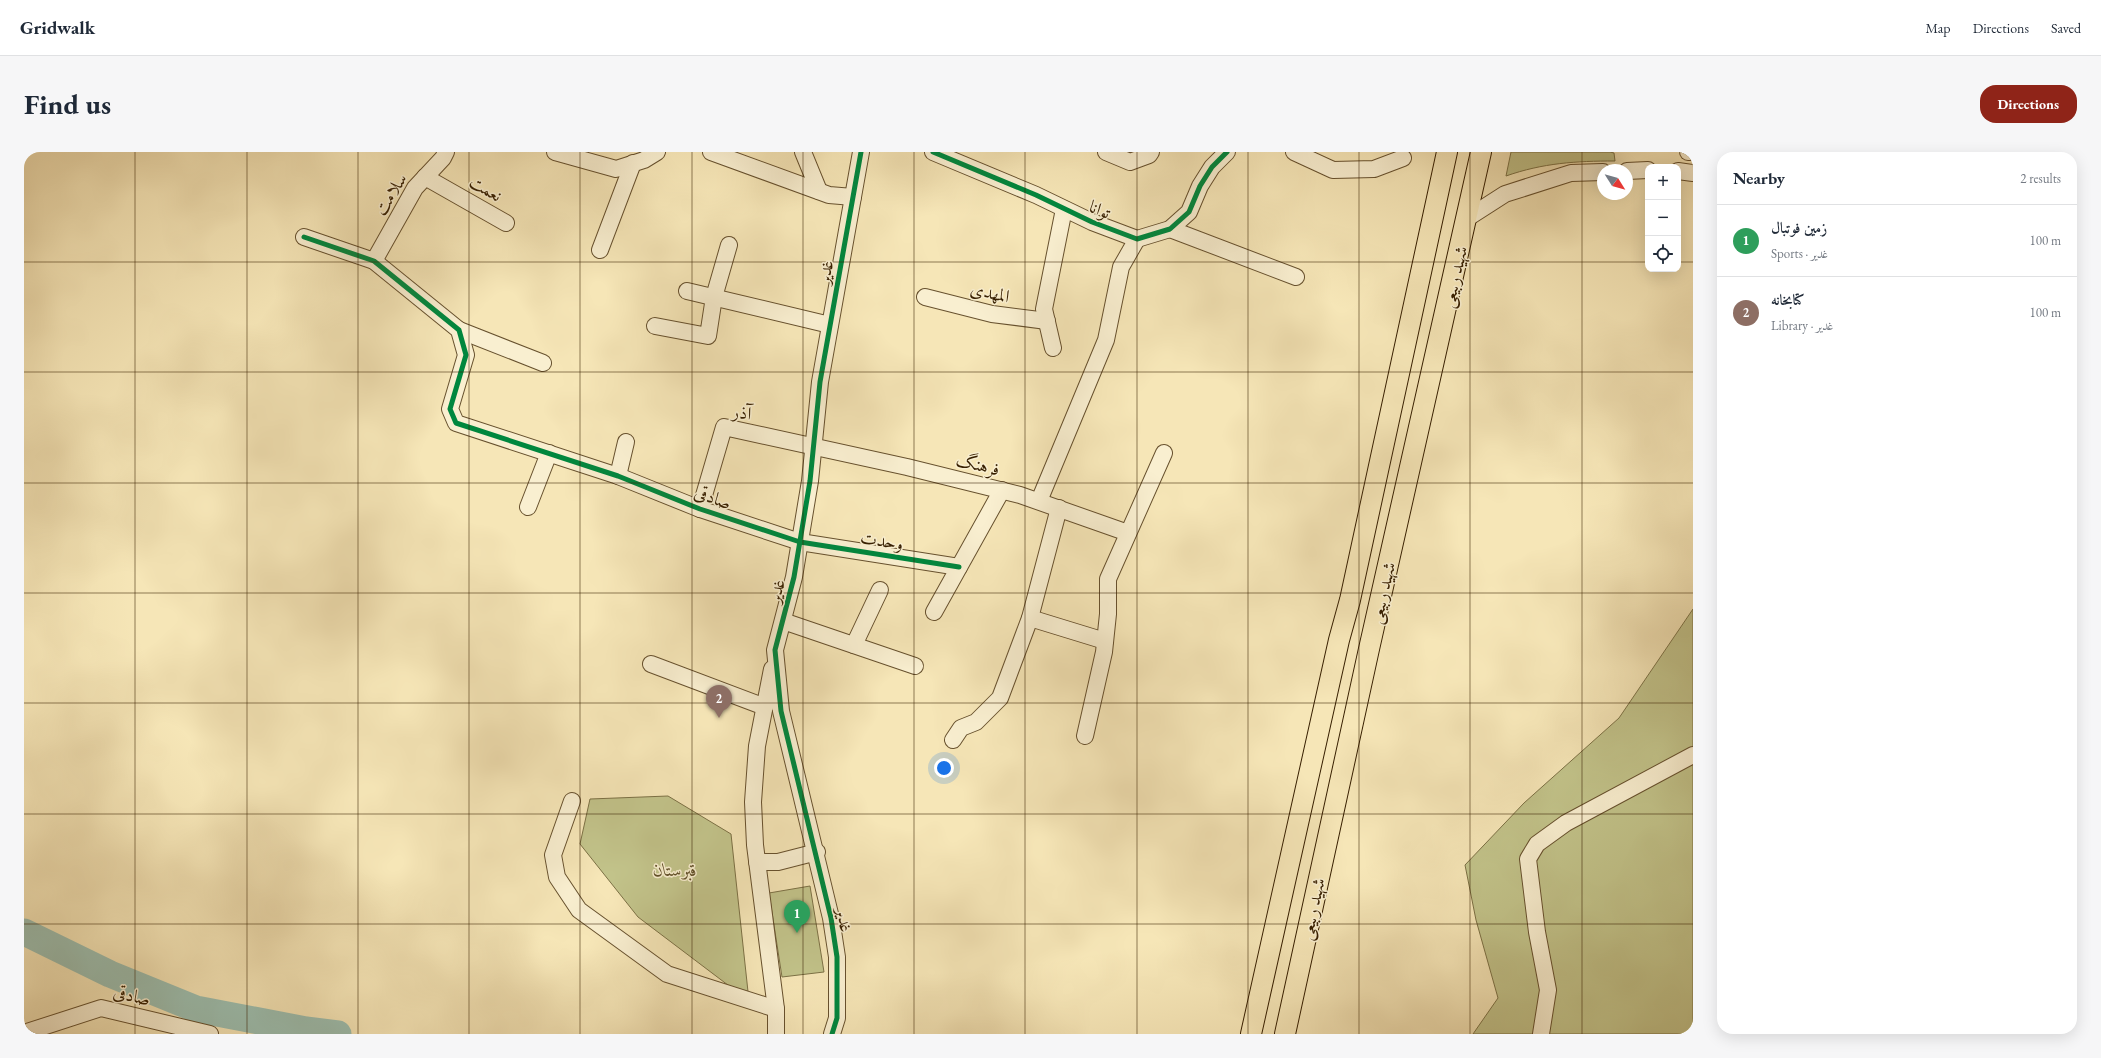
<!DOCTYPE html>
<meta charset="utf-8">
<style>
body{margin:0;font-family:"EB Garamond",Amiri,serif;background:#f6f6f7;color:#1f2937}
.controls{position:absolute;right:12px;top:12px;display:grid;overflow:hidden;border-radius:8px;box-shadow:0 4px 16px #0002}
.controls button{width:36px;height:36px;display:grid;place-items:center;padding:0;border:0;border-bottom:1px solid #e0e1e3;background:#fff;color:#1f2937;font:20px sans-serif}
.compass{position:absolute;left:1573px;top:12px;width:36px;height:36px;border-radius:50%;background:#fff;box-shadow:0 4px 16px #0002;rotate:127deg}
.you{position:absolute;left:920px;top:616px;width:14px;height:14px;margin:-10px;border:3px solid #fff;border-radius:50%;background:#1a73e8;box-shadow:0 0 0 6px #1a73e833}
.badge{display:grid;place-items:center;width:26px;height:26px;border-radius:50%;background:#8f2418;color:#fff;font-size:13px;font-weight:700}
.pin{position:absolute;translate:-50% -33px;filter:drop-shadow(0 1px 2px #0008)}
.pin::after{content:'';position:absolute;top:21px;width:14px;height:12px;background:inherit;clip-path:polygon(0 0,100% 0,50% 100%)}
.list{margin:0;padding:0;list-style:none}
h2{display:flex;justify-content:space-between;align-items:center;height:52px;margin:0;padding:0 16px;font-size:17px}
h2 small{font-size:13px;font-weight:400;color:#747a83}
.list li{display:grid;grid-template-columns:26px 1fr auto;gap:12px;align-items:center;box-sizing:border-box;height:72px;padding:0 16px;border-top:1px solid #e0e1e3}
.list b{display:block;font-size:15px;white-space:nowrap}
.list p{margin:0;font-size:13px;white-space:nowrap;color:#747a83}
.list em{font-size:13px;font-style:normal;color:#747a83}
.icon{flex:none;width:22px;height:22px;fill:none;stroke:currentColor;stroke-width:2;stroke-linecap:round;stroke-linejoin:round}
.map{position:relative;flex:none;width:1669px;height:882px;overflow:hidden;border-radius:16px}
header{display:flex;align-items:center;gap:24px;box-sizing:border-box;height:56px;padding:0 20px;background:#fff;border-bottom:1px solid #e0e1e3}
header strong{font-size:19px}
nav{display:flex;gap:22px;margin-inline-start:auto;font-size:14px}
.intro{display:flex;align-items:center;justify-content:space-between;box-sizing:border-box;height:96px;padding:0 24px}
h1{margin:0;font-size:28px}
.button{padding:10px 18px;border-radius:16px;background:#8f2418;color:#fff;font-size:14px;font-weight:700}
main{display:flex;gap:24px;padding:0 24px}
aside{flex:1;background:#fff;border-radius:16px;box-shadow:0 4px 16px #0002}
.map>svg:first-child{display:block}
.green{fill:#c2c38a;stroke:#7c7145}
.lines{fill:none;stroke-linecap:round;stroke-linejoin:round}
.river{stroke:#9dbfb0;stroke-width:27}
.minor-casing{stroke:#67512e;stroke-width:18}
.major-casing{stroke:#371f00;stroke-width:22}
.minor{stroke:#f9efd0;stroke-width:16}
.major{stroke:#f6e6b7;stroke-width:20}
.cycleway-casing{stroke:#f9efd0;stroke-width:8}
.cycleway{stroke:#00873e;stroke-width:5}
.grid{fill:none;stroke:#371f00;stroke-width:1;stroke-opacity:0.55}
.labels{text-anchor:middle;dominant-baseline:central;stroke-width:3;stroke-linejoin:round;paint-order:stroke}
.street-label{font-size:18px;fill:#371f00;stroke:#f9efd0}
.park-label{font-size:18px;font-style:italic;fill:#615029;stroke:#f9efd0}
</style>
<header>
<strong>Gridwalk</strong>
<nav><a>Map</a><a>Directions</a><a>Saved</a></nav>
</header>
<div class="intro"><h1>Find us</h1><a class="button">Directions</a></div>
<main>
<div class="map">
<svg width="1669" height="882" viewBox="0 0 1669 882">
<rect width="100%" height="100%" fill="#f6e6b7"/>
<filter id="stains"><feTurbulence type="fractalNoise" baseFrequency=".005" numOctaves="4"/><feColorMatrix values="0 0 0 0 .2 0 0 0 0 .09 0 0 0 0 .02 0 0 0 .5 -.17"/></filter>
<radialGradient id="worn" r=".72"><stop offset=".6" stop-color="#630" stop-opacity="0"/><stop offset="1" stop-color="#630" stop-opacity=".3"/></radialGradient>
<g class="green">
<path d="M1487,0H1586L1590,1L1591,9C1552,9 1519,11 1482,24Z"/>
<path d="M1669,457V882H1449L1474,846L1452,768L1441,713L1500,651L1595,566Z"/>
<path d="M644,644L707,682L725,849L614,765L556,692L566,647Z"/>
<path d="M786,734L800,820L758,825L745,741Z"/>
</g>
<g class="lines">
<path class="river" d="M0,780L86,822L172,857L282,878L314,882"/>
<defs>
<g id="minor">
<path d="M531,0L592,17L620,8L633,0"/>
<path d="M687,0L805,43L829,45"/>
<path d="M779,0L795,39"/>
<path d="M909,0L1012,43L1068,70L1113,87L1146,77L1165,60L1176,34L1188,15L1203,0"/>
<path d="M1082,0L1106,10L1125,3L1127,0"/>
<path d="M1270,0L1309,18L1350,17L1379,6"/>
<path d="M1664,0H1669"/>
<path d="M1603,19L1624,18"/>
<path d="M1654,19L1669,21"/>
<path d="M401,25L482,71"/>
<path d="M1442,67L1481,42L1547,21L1579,20"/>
<path d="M1146,77L1272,125"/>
<path d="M280,85L350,109L435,178L442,203L426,257L432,271L594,324L676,357L776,390L935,415"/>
<path d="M576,98L609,11"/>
<path d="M350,109L391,36L419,6L422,0"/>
<path d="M663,139L806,173"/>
<path d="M901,145L968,162L1023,169"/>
<path d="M631,174L684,184L690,145L705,93"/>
<path d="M435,178L519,211"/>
<path d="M1029,196L1020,157L1040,57"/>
<path d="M594,324L602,290"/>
<path d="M1015,349L1082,188L1097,115L1113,87"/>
<path d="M504,355L525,301"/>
<path d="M676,357L700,275L883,315L996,343L1104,381"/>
<path d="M910,460L978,338"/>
<path d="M1006,466L1081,489"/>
<path d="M759,469L891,514"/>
<path d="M830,493L856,438"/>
<path d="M627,512L741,555"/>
<path d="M748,517L733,594L729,650L731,693L752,857V882"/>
<path d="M1061,584L1080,500L1084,462V427L1140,301"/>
<path d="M929,588L937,576L952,570L976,546L1006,466L1035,356"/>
<path d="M548,649L529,703L533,725L555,758L643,822L752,857"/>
<path d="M733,710H754L793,700"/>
<path d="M0,881L77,856L186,882"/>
<path d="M808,882L813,866V805L807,766L757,559L751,498L770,425L786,329L796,230L837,0"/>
<path d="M1517,882L1524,838L1513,780L1504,707L1513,692L1542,671L1669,603"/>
</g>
<g id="major">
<path d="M1227,882L1315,488L1326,448L1423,0"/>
<path d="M1261,882L1345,497L1457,0"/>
</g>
</defs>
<use href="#minor" class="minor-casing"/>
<use href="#major" class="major-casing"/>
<use href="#minor" class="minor"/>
<use href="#major" class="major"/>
<defs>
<g id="cycleway">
<path d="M909,0L1012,43L1068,70L1113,87L1146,77L1165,60L1176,34L1188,15L1203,0"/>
<path d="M280,85L350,109L435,178L442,203L426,257L432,271L594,324L676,357L776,390L935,415"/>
<path d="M808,882L813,866V805L807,766L757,559L751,498L770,425L786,329L796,230L837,0"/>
</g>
</defs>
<use href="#cycleway" class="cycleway-casing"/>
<use href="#cycleway" class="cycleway"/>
</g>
<path class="grid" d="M111,0V882M223,0V882M334,0V882M445,0V882M556,0V882M668,0V882M779,0V882M890,0V882M1001,0V882M1113,0V882M1224,0V882M1335,0V882M1446,0V882M1558,0V882M0,110H1624M1654,110H1669M0,220H1669M0,331H1669M0,441H1669M0,551H1669M0,662H1669M0,772H1669"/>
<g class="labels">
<g class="street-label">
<text transform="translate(462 36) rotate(30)">نعمت</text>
<text transform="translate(366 42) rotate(-58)">سلامت</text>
<text transform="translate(1076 57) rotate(22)">توانا</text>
<text transform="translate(801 120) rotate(-80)">غدیر</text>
<text transform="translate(1430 125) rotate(-77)">شهید ربیعی</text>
<text transform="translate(966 140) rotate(12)">المهدی</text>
<text transform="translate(718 260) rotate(7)">آذر</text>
<text transform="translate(954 312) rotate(14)">فرهنگ</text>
<text transform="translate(689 345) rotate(20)">صادقی</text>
<text transform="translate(858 388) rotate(9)">وحدت</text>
<text transform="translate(752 439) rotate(-76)">غدیر</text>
<text transform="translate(1358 441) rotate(-77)">شهید ربیعی</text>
<text transform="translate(1288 757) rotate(-78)">شهید ربیعی</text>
<text transform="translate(821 768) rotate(80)">غدیر</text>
<text transform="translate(108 843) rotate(13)">صادقی</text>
</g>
<g class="park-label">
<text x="651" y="717">قبرستان</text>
</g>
</g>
<rect width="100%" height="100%" filter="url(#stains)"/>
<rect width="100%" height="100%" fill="url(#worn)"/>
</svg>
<div class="controls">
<button>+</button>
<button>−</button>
<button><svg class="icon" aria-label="locate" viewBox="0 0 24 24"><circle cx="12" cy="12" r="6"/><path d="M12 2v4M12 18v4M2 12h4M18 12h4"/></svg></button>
</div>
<svg class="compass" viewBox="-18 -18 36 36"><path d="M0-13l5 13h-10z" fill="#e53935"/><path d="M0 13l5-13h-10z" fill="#747a83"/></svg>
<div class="you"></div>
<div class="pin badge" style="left:773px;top:781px;background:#2e9e5b">1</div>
<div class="pin badge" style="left:695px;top:566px;background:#8d6e63">2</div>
</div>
<aside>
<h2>Nearby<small>2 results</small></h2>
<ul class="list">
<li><span class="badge" style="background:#2e9e5b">1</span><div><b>زمین فوتبال</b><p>Sports · غدیر</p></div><em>100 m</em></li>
<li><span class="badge" style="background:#8d6e63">2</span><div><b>کتابخانه</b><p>Library · غدیر</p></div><em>100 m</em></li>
</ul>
</aside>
</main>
